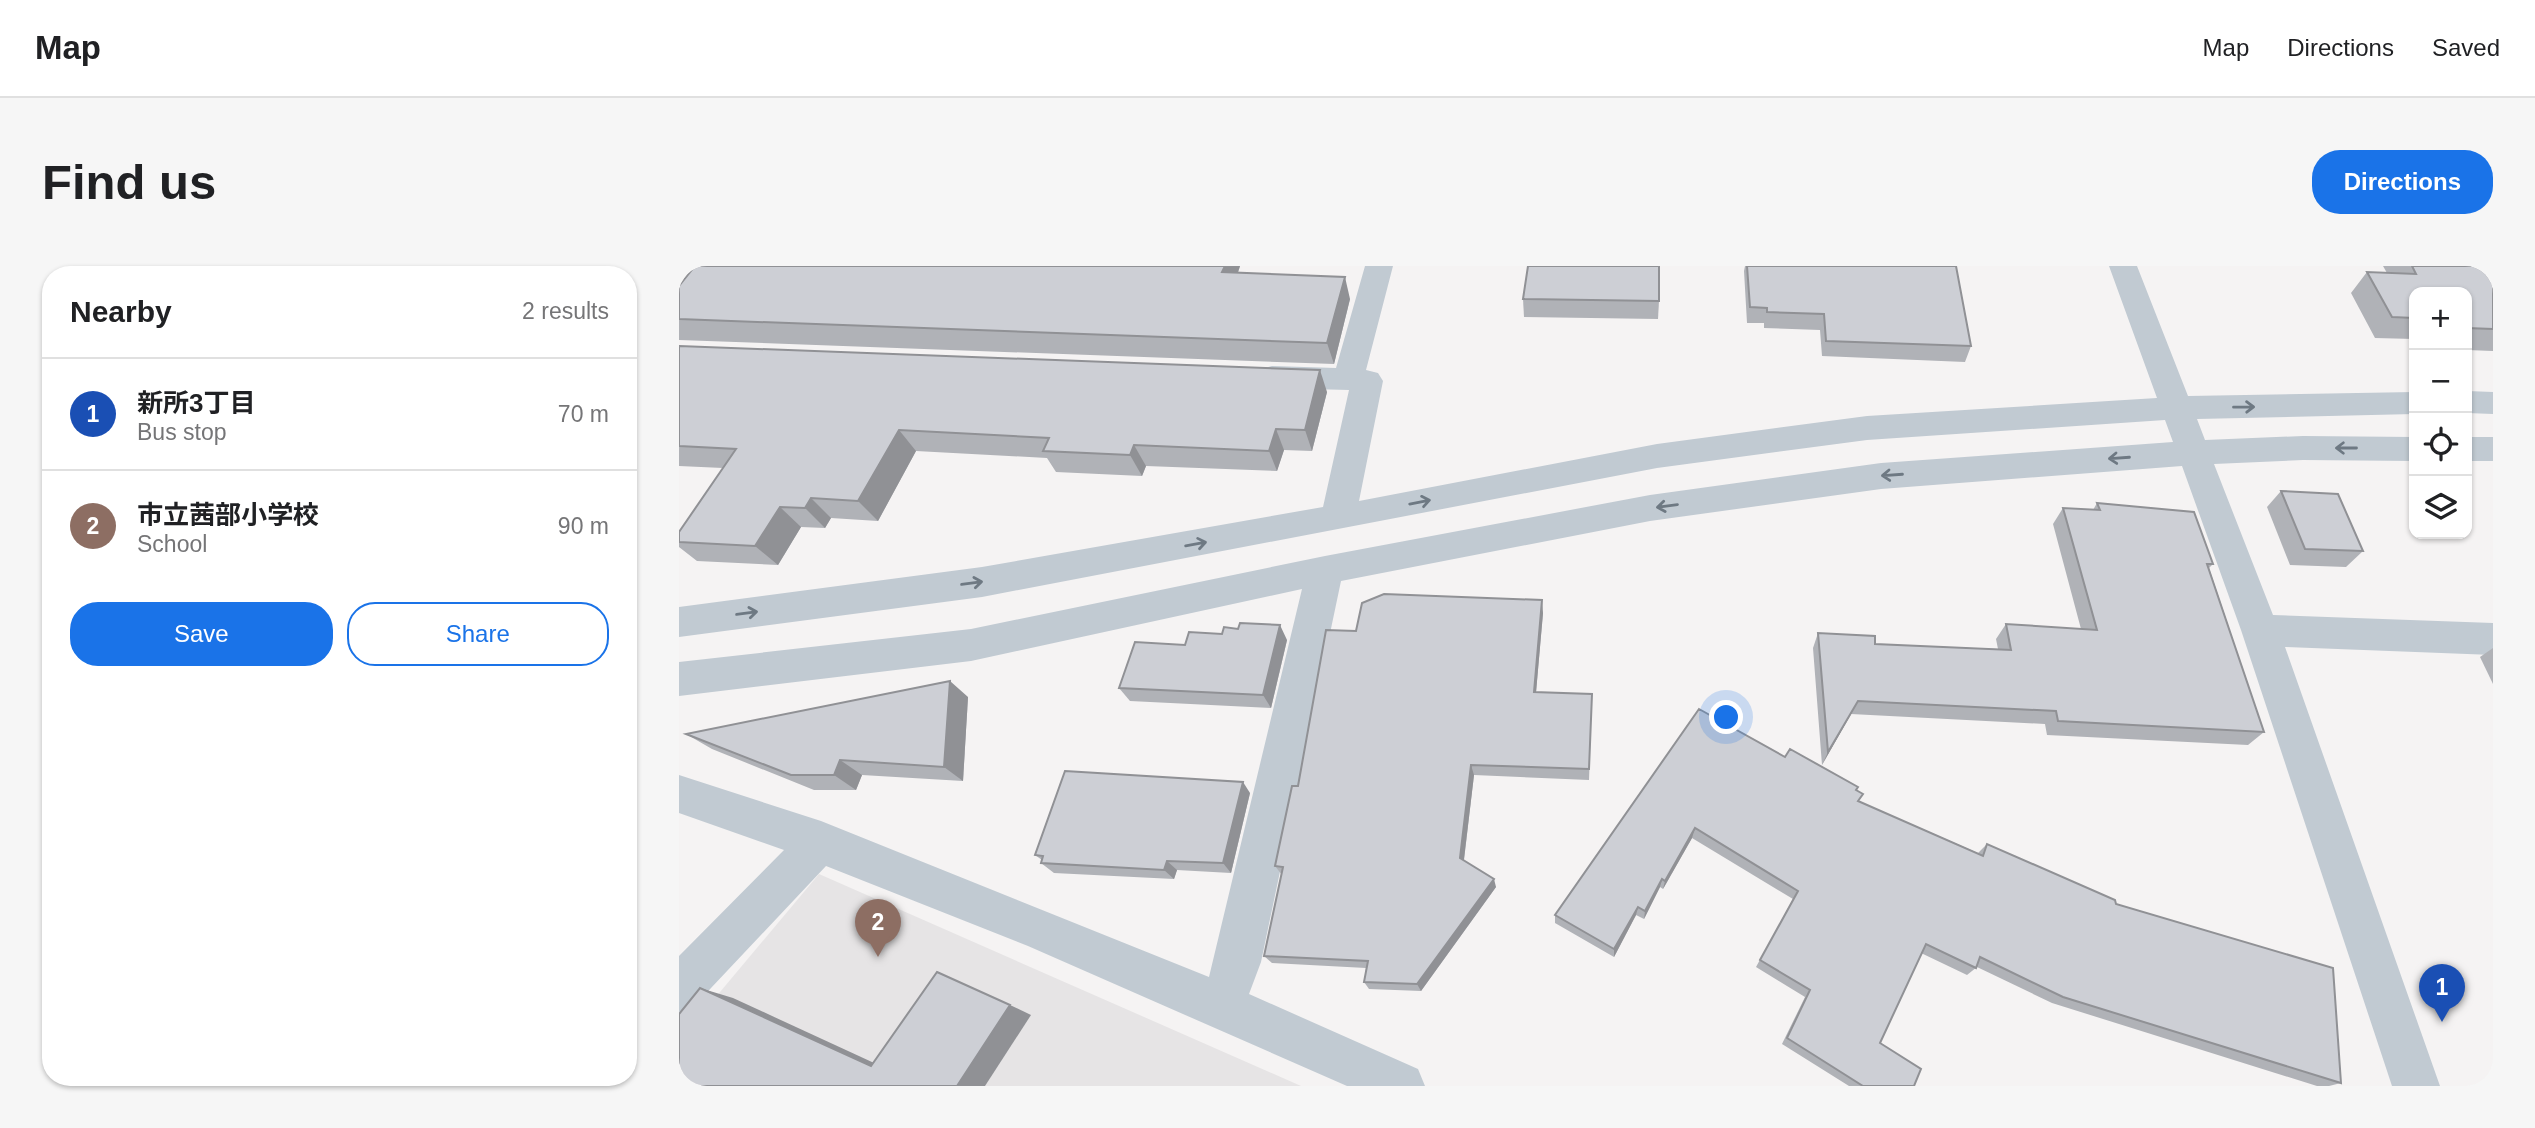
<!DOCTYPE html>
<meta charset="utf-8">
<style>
body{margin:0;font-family:Arial,"Noto Sans JP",sans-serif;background:#f6f6f6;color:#202124}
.controls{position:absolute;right:21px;top:21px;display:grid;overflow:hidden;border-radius:14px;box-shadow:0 2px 5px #0004}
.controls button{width:63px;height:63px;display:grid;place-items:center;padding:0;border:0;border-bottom:2px solid #e0e0e0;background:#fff;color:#202124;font:35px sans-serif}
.you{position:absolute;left:1048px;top:452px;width:24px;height:24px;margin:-18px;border:5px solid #fff;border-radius:50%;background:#1a73e8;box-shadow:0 0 0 10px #1a73e833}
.badge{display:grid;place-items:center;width:46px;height:46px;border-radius:50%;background:#1a73e8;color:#fff;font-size:23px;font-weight:700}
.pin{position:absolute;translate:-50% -58px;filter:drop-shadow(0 2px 4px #0008)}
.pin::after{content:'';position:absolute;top:37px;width:24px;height:21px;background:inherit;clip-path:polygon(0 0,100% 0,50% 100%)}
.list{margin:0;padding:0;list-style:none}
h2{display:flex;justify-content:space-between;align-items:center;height:91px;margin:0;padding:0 28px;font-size:30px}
h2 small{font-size:23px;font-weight:400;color:#757577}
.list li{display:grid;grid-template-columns:46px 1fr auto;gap:21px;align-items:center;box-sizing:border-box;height:112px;padding:0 28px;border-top:2px solid #e0e0e0}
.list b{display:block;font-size:26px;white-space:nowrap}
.list p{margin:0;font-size:23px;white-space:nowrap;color:#757577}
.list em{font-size:23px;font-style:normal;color:#757577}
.actions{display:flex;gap:14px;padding:21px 28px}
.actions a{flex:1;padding:16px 0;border:2px solid #1a73e8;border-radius:28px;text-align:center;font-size:24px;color:#1a73e8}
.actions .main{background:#1a73e8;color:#fff}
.icon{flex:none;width:38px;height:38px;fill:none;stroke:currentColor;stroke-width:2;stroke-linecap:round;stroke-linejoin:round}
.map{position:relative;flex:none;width:1814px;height:820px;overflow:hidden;border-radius:28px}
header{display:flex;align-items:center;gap:42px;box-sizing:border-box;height:98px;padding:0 35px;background:#fff;border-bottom:2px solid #e0e0e0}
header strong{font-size:33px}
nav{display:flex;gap:38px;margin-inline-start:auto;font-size:24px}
.intro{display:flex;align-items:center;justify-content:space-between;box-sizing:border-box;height:168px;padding:0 42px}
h1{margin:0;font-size:49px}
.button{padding:18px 32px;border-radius:28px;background:#1a73e8;color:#fff;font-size:24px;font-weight:700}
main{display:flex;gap:42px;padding:0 42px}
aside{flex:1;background:#fff;border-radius:28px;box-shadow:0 2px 5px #0004}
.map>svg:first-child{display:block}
.education{fill:#e6e4e5}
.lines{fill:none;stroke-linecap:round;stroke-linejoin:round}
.minor{fill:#c1cad2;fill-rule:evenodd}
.wall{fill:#b0b2b7}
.shaded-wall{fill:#909195}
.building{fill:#cdcfd5;stroke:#909195;stroke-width:2}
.oneway{stroke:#6e7983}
</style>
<header>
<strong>Map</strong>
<nav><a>Map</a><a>Directions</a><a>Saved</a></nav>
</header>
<div class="intro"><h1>Find us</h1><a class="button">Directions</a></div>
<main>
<aside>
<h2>Nearby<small>2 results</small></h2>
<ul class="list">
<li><span class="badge" style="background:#1a4fb4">1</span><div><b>新所3丁目</b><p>Bus stop</p></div><em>70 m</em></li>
<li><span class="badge" style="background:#8d6e63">2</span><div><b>市立茜部小学校</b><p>School</p></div><em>90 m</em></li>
</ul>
<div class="actions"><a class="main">Save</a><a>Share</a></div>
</aside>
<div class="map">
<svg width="1814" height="820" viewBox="0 0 1814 820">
<rect width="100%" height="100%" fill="#f5f3f3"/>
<path class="education" d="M140,608L622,820H0V775Z"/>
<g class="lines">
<g class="minor">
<path d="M686,0H714L687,104L699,107L704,115L680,235L978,178L1188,150L1478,132L1430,0H1458L1509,130L1735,126V148L1518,153L1526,174L1624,170L1735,171V195L1624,194L1535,198L1594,349L1814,357V389L1606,381L1761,820H1713L1562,364L1503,200L1202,223L971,255L662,315L582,696L570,728L739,803L746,820H668L349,680L147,600L16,739L0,746V690L105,584L0,547V509L142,555L530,711L623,323L292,395L0,430V396L292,363L646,290L971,229L1202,197L1494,176L1486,154L1188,174L978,202L303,331L0,371V341L303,301L644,241L670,124L593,122L582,119L577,111L582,103L593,100L657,102Z"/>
<path d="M1788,125L1814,126V148L1788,147Z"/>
<rect x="1788" y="171" width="26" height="24"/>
</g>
</g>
<g class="wall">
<path d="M16,0H561L559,7L671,33L655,98L0,74V20Z"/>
<path d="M1066,0H1277L1292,80L1286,96L1143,90L1141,64L1085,62V57H1068L1065,5Z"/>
<path d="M1704,0H1814V85L1788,84V26H1735V73L1696,72L1672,27L1688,6L1708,7Z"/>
<path d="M844,33L980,35L979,53L845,51Z"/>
<path d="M0,80L648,126L633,185L605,184L598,205L467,200L463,210L377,206L368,192L237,185L199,255L152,252L146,262L122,261L99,299L18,295L0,281V266L44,202L0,200Z"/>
<path d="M1602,225L1684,285L1667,301L1611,299L1588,241Z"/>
<path d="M1418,237L1534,298L1530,302L1585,466L1569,479L1368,469L1366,458L1172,448L1143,499L1134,382L1139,367L1196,378L1319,383L1317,373L1327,358L1402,363L1374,258L1384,242L1414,244Z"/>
<path d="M864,347L857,426L913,428L910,514L795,509L785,594L817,621L742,725L690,723L685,716L687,702L593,697L585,690L603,609L596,600L619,520L677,365Z"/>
<path d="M608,374L592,442L451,435L440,422L506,379Z"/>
<path d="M1814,382V418L1801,391Z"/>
<path d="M289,431L284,515L183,509L177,524H135L33,483L7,468Z"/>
<path d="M1106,491L1177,524L1179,535L1299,587L1308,578L1437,638L1662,817L1650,820H1638L1373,737L1298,701L1288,709L1242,687L1201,777L1235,820H1170L1103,778L1126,731L1077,701L1114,633L1013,572L984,623L981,621L965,653L957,649L935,691L876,657V649Z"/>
<path d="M571,527L552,607L498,604L495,613L375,607L362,597L363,594L356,589Z"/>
</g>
<g class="shaded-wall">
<path d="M546,0H561L551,28L543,6Z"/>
<path d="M666,11L671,33L655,98L648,77Z"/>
<path d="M641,104L648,126L633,185L626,164Z"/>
<path d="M597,163L605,184L598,205L590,185Z"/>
<path d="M220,164L237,185L199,255L179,235Z"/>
<path d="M455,179L467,200L463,210L451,189Z"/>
<path d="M132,232L152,252L146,262L126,242Z"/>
<path d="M101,241L122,261L99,299L76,280Z"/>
<path d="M863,334L864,347L856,438L855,426Z"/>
<path d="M601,359L608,374L592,442L584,429Z"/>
<path d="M271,415L289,431L284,515L265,501Z"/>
<path d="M1179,435L1172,448L1143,499L1149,486Z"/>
<path d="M161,494L183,509L177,524L155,509Z"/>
<path d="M792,499L795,509L784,601L781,592Z"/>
<path d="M564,516L571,527L552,607L544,597Z"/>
<path d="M1016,562L1013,572L984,623L986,615Z"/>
<path d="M488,595L498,604L495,613L485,604Z"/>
<path d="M815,613L817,621L742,725L738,718Z"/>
<path d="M983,613L981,621L965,653L966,645Z"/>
<path d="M959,641L957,649L935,691V683Z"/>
<path d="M21,722L54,732L219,808L192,800Z"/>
<path d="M331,739L352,749L306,820H278Z"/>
</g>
<g class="building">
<path d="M16,0H546L543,6L666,11L648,77L0,53V20Z"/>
<path d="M849,0H980V35L844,33Z"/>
<path d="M1068,0H1277L1292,80L1147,75L1145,48L1088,46V42L1071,41Z"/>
<path d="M1733,0H1814V63L1788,62V26H1735V52L1713,51L1688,6L1737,8Z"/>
<path d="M0,80L641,104L626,164L597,163L590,185L455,179L451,189L364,185L370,172L220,164L179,235L132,232L126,242L101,241L76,280L0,276V266L57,183L0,180Z"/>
<path d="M1602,225L1659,228L1684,285L1626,283Z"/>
<path d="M1418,237L1515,246L1534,298H1528L1585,466L1379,455L1377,445L1179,435L1149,486L1139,367L1196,370V378L1332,384L1327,358L1418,364L1384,242L1421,244Z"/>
<path d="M705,328L863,334L855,426L913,428L910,503L792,499L781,592L815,613L738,718L685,716L689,695L585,690L604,601L596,600L613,520H619L647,364L677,365L683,337Z"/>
<path d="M561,357L601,359L584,429L440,422L456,376L506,379L510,366L543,368L545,361L559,363Z"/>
<path d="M271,415L265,501L161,494L155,509H112L7,468Z"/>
<path d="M1020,443L1106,491L1111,483L1179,521L1177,524L1184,528L1179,535L1304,590L1308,578L1436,634L1437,638L1654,702L1662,817L1384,731L1301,691L1297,702L1247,678L1201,777L1242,803L1235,820H1184L1108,772L1131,724L1081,694L1119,625L1016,562L986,615L983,613L966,645L959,641L935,683L876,649Z"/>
<path d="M386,505L564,516L544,597L488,595L485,604L362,597L364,590L356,589Z"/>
<path d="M258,706L331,739L278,820H0V748L21,722L192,800Z"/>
</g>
<defs><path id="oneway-shaft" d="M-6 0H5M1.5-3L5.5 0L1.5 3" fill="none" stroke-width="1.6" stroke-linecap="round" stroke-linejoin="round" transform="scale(1.75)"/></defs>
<g class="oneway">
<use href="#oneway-shaft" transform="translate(1565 141) rotate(-1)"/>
<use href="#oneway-shaft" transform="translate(1667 182) rotate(-180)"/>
<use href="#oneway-shaft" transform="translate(1440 192) rotate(176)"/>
<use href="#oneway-shaft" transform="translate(1213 209) rotate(176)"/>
<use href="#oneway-shaft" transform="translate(741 236) rotate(-11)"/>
<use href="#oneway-shaft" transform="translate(988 240) rotate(172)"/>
<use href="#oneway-shaft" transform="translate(517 278) rotate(-10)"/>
<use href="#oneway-shaft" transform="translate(293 317) rotate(-8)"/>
<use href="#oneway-shaft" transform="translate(68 347) rotate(-8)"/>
</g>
</svg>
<div class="controls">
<button>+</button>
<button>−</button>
<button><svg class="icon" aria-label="locate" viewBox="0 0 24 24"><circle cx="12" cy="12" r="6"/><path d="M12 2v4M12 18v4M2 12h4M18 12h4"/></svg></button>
<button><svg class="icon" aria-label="layers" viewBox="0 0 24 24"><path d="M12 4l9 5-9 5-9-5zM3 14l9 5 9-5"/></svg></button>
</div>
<div class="you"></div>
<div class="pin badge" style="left:1763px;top:756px;background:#1a4fb4">1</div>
<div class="pin badge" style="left:199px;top:691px;background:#8d6e63">2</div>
</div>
</main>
